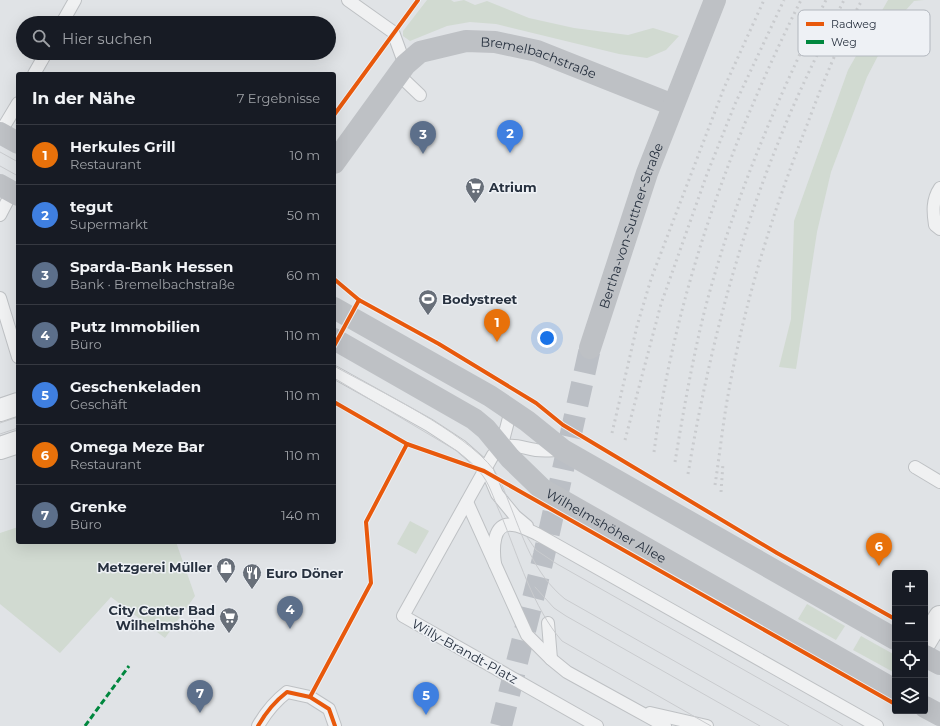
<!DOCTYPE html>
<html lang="de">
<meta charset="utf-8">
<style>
body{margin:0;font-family:Montserrat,sans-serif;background:#242831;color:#f1f3f6}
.controls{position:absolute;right:12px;bottom:12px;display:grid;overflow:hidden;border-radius:4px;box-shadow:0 4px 16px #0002}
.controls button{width:36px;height:36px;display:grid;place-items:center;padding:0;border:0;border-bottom:1px solid #363941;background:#171b24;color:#f1f3f6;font:20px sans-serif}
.you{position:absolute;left:547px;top:338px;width:14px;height:14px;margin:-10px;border:3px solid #fff;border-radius:50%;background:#1a73e8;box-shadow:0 0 0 6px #1a73e833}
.badge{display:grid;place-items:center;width:26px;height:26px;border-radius:50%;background:#2563eb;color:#fff;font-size:13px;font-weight:700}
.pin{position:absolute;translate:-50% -33px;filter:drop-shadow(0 1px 2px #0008)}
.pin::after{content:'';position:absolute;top:21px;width:14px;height:12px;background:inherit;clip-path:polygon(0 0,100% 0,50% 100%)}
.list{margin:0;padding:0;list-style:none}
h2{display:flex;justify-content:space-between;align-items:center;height:52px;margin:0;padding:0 16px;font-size:17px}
h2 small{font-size:13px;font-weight:400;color:#9ea1a6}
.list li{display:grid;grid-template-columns:26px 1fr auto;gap:12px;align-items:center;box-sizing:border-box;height:60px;padding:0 16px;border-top:1px solid #363941}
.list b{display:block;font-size:15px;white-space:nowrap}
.list p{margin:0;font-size:13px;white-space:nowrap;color:#9ea1a6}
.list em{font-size:13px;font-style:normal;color:#9ea1a6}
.icon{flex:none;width:22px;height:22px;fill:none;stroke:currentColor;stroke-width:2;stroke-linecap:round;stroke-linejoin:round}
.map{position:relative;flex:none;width:940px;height:726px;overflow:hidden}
.search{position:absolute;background:#171b24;box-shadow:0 4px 16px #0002;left:16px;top:16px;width:320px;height:44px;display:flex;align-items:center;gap:10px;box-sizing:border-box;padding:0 14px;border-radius:22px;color:#9ea1a6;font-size:15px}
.panel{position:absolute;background:#171b24;box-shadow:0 4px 16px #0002;left:16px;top:72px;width:320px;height:472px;border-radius:4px}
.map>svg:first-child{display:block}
.green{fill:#d1dad1}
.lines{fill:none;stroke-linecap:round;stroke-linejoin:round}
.secondary-tunnel{stroke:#bbbfc5;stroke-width:22;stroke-dasharray:22 11;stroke-linecap:butt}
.service-casing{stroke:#bec1c4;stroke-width:14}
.minor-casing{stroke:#bec1c4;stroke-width:24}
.tertiary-casing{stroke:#bec1c4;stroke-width:24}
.service{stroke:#f0f1f2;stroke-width:12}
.minor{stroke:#f0f1f2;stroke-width:22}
.tertiary{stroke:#f0f1f2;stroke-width:22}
.secondary{stroke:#bec1c5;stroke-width:22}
.tram{stroke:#c9cbce;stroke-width:1}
.rail{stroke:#c9cbce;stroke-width:3;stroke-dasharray:2 4;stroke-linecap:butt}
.quiet{stroke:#00873e;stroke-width:3;stroke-dasharray:6 3;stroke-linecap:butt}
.cycleway-casing{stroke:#eef1f5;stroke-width:6}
.cycleway{stroke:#e8590c;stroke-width:4}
.labels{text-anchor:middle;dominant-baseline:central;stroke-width:3;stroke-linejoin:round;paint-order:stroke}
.street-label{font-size:13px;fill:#27313f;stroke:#eef1f5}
.poi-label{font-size:13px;font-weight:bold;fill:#27313f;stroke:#eef1f5;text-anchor:start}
.key{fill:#eef1f5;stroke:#b2b7be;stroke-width:1}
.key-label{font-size:11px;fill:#27313f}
</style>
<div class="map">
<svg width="940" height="726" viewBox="0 0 940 726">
<rect width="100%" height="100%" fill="#e0e3e6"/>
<g class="green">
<path d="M427,0H451L454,2L464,0L475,5L487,1L529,18L574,28L628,35L653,28L679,36L666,50L647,58L619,54L496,24L470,22L447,26L410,41L403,36V31Z"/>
<path d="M888,0H924L914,1L896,21L867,77L831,172L817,232L796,369L779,367L791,319L794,221L848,70Z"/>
<path d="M410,521L429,531L416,554L397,544Z"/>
<path d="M18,527V542H176L195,596L165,638L111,597L60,653L0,604V533Z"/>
<path d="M807,604L845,626L836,640L798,619Z"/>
<path d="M861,636L895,655V673L853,650Z"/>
</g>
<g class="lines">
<path class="secondary-tunnel" d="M501,726L544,555L590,348"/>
<defs>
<g id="service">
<path d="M348,0L393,32L405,65"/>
<path d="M62,23L75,0"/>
<path d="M34,74L46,53"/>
<path d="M398,74L420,95"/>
<path d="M0,133L18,103"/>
<path d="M940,188C932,200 933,212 935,225L940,229"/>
<path d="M0,215L12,192"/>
<path d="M0,298L18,357"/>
<path d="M334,372L429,425L461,446L486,468L497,494L515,516L527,526"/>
<path d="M501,448L511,410"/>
<path d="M562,450C553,450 545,451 536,450C517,447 509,440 493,455L403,616L597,726"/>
<path d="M915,467L940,482"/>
<path d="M467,502L527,635L551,659L567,672L665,726"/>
<path d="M495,564C493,550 492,521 513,525C522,526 530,531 537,534L877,726"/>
<path d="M548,623L551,659"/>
<path d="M650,713L707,726"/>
<path d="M258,726C266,712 274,702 287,692L310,697L329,709L335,726"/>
</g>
<path id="minor" d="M925,642L940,617"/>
<g id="tertiary">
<path d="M0,410L18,404"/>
<path d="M0,448L18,442"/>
</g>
</defs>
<use href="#service" class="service-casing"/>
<use href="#minor" class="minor-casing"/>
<use href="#tertiary" class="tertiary-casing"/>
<use href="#service" class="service"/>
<use href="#minor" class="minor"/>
<use href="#tertiary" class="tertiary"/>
<g class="secondary">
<path d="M0,133L18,143"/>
<path id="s1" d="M334,163L405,65L420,52L466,41L495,42L537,51L673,105"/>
<path d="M0,185L18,195"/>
<path d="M334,308L490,396L527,421L563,450L895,639"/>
<path id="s2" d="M334,339L474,419L486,429L510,458L542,489L895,690"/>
<path id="s3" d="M590,348L647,173L715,0"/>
<path d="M925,656L940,664"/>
<path d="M925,707L940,715"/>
</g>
<g class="tram">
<path d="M0,152L18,162"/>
<path d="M0,166L18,176"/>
<path d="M334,366C379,391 463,430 494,470C500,479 504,490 508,500C523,537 533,573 565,599L789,726"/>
<path d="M334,378L457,451C466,458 476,466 483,476C491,487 495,503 501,515C518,556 533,608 562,641L711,726"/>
<path d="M0,423L18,417"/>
<path d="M0,434L18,428"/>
<path d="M527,537L536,550L557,564L843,726"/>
<path d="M535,587L554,608L566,616L760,726"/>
</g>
<g class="rail">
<path d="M612,433L637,326L651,279L724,88L764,0"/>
<path d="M625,440L661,304L707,174L735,104L784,0"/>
<path d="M654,452C675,295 730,142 801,0"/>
<path d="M675,462C683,413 692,362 704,313C732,204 776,101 826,0"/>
<path d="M688,474C707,361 735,249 778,143C797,94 821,47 844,0"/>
<path d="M715,485C719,459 722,432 726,407C742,310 771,216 807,125C823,82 840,40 862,0"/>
<path d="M721,492L723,463"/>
</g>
<path class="quiet" d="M85,726L129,666"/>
<defs>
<g id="cycleway">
<path d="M334,115L418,0"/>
<path d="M334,279L359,300L439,344L536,403L563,425L777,553L895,619"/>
<path d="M334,346L359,300"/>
<path d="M334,402L407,444L484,471L895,704"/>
<path d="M310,697L371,583L366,522L407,444"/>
<path d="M258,726C266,712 274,702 287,692L310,697L329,709L335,726"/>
</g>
</defs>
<use href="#cycleway" class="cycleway-casing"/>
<use href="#cycleway" class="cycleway"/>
</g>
<defs>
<symbol id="supermarket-pin" viewBox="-11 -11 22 30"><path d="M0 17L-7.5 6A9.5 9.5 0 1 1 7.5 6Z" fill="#686f79" stroke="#eef1f5"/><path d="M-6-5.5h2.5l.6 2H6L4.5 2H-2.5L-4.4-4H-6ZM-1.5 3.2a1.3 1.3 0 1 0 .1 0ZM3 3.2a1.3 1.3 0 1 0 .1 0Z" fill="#fff"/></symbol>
<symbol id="stadium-pin" viewBox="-11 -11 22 30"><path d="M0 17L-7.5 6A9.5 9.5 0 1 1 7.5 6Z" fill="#686f79" stroke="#eef1f5"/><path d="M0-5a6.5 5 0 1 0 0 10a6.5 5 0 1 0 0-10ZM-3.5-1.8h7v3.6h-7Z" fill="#fff"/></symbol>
<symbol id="shop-pin" viewBox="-11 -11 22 30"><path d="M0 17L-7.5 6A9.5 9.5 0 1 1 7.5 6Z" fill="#686f79" stroke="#eef1f5"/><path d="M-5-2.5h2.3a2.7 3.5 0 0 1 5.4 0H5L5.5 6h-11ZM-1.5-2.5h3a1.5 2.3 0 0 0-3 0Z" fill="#fff"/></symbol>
<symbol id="restaurant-pin" viewBox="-11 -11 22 30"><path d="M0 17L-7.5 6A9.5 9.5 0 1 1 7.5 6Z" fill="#686f79" stroke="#eef1f5"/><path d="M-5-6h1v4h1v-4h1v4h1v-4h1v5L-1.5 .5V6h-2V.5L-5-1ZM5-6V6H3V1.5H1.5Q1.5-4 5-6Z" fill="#fff"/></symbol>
</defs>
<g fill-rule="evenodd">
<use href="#supermarket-pin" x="464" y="176" width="22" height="30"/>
<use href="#stadium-pin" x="417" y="288" width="22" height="30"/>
<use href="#shop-pin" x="215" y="556" width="22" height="30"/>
<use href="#restaurant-pin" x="241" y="562" width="22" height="30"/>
<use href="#supermarket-pin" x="218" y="606" width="22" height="30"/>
</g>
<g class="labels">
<g class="street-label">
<text stroke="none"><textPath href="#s1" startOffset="263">Bremelbachstraße</textPath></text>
<text stroke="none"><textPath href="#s3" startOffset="129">Bertha-von-Suttner-Straße</textPath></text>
<text stroke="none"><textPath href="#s2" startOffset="333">Wilhelmshöher Allee</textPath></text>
<text transform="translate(465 651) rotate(29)">Willy-Brandt-Platz</text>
</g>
<g class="poi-label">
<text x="489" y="187">Atrium</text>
<text x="442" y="299">Bodystreet</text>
<text x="212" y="567" text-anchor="end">Metzgerei Müller</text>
<text x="266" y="573">Euro Döner</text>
<text x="215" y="610" text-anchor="end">City Center Bad<tspan x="215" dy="15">Wilhelmshöhe</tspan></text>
</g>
</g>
<rect x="798" y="10" width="132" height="46" rx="6" class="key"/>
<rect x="806" y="22" width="18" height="4" fill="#e8590c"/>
<rect x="806" y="40" width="18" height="4" fill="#00873e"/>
<g class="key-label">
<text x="831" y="28">Radweg</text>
<text x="831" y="46">Weg</text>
</g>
</svg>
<div class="controls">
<button>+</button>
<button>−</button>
<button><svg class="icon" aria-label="locate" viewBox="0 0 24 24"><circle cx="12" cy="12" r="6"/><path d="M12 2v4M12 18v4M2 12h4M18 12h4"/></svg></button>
<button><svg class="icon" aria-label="layers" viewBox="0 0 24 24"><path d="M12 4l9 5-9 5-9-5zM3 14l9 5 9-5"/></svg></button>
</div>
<div class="you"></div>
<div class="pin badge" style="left:497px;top:342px;background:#e8710a">1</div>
<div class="pin badge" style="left:510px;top:153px;background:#3f7fe0">2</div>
<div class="pin badge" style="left:423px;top:154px;background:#5c6f8a">3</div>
<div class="pin badge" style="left:290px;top:629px;background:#5c6f8a">4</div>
<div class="pin badge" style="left:426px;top:715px;background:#3f7fe0">5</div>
<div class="pin badge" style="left:879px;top:566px;background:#e8710a">6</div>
<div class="pin badge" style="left:200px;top:713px;background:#5c6f8a">7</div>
<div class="search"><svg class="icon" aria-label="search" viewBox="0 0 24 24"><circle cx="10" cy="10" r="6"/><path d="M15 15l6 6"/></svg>Hier suchen</div>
<section class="panel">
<h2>In der Nähe<small>7 Ergebnisse</small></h2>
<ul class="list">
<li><span class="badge" style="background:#e8710a">1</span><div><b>Herkules Grill</b><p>Restaurant</p></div><em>10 m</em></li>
<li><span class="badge" style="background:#3f7fe0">2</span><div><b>tegut</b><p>Supermarkt</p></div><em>50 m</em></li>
<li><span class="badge" style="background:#5c6f8a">3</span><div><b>Sparda-Bank Hessen</b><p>Bank · Bremelbachstraße</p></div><em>60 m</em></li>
<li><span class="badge" style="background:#5c6f8a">4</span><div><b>Putz Immobilien</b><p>Büro</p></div><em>110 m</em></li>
<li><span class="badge" style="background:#3f7fe0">5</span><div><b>Geschenkeladen</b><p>Geschäft</p></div><em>110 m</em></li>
<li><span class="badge" style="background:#e8710a">6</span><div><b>Omega Meze Bar</b><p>Restaurant</p></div><em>110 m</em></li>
<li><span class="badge" style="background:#5c6f8a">7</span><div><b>Grenke</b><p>Büro</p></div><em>140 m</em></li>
</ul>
</section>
</div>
